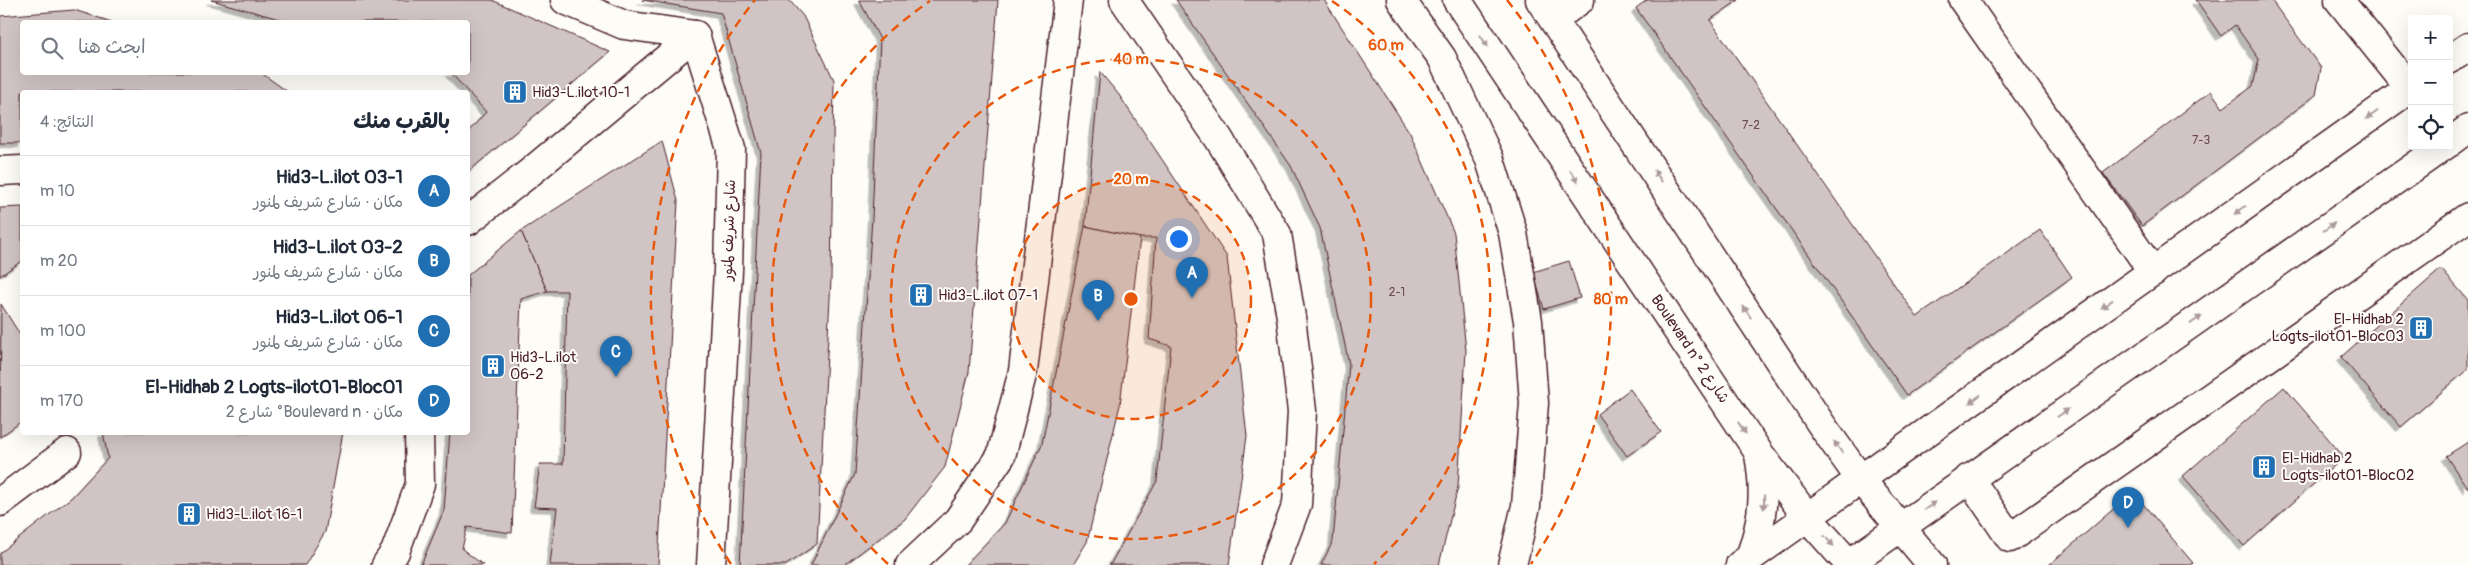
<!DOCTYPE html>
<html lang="ar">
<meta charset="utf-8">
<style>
body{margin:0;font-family:Pangolin,"Playpen Sans Arabic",sans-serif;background:#f6f6f7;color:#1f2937;direction:rtl}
.controls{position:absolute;right:15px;top:15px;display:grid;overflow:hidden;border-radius:5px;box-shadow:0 5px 20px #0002}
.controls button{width:45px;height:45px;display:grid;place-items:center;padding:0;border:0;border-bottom:1px solid #e0e1e3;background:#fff;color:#1f2937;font:25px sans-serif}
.you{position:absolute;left:1178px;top:238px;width:18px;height:18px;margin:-12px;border:4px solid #fff;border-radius:50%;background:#1a73e8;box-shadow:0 0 0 8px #1a73e833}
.badge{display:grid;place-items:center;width:32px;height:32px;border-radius:50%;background:#1f6fb2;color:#fff;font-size:16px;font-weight:700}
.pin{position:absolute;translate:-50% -41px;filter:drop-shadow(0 1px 2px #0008)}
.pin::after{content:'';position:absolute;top:26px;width:18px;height:15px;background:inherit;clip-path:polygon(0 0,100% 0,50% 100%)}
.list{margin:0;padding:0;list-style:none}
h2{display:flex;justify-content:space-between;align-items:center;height:65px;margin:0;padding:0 20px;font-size:21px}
h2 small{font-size:16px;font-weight:400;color:#747a83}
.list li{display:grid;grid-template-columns:32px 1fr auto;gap:15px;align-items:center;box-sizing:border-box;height:70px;padding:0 20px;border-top:1px solid #e0e1e3}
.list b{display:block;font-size:19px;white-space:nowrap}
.list p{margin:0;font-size:16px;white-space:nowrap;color:#747a83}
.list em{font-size:16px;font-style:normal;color:#747a83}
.icon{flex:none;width:28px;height:28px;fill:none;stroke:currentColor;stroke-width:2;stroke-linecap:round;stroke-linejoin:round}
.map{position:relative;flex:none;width:2468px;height:565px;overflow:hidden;direction:ltr}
.search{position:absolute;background:#fff;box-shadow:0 5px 20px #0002;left:20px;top:20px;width:450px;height:55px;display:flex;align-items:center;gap:12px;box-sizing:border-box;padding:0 18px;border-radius:5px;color:#747a83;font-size:19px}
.panel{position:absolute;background:#fff;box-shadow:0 5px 20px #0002;left:20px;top:90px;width:450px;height:345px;border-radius:5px;direction:rtl}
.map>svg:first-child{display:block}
.building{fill:#d0c5c4;stroke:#4a1f2b;filter:url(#shadow)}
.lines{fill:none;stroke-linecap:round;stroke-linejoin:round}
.minor-casing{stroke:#4a1f2b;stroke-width:31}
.major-casing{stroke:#4a1f2b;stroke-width:31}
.minor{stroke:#fdfcf7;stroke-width:28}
.major{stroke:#fdfcf7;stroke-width:28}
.oneway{fill:#ac999b}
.ring{fill:none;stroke:#e8590c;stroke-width:2.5;stroke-dasharray:9 6}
.labels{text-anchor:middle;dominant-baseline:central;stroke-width:4;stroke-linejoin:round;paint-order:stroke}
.number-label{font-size:12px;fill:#6c4851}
.poi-label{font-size:15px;fill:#4a1f2b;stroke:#fdfcf7;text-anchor:start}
.street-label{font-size:15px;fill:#4a1f2b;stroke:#fdfcf7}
.centre{fill:#e8590c;stroke:#fdfcf7;stroke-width:2.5}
.ring-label{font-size:15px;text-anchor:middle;font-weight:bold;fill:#e8590c;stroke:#fdfcf7;stroke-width:4;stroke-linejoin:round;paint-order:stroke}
</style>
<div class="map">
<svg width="2468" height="565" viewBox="0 0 2468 565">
<defs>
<filter id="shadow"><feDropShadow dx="-4.5" dy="4.5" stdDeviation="0" flood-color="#0004"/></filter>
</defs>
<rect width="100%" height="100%" fill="#fdfcf7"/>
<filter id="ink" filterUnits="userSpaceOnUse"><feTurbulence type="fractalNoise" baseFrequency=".02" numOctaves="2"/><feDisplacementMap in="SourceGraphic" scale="10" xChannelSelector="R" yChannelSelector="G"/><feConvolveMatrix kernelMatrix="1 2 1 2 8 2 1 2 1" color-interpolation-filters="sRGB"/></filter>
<g filter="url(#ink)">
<g class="building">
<path d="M211,0H492L610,52L468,172V132L486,112L450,72H468V22H290Z"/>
<path d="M642,0H789L803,16L834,80L831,279L817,544L786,565H740L761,153L721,13Z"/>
<path d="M859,0H998L969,372L945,467L905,519L844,565H811L855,474L872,218L880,39Z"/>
<path d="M1176,0H1324L1410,133L1454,233L1466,351L1458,487L1439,565H1321L1333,541L1349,364L1320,228L1291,166Z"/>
<path d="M1647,0H1739L1710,20L1917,317L2040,230L2072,277L1907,395L1636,8Z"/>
<path d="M2196,0H2271L2321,68L2316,95L2142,226L2103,173L2211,91L2223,108L2253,86L2259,59L2235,25L2221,36Z"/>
<path d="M74,10L112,22H22V72H260L288,92H22V143H0V16Z"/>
<path d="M1100,72L1119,95L1227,257L1247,436L1229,565H1110L1157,481L1171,346L1149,339L1156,238H1140L1085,226Z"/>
<path d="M662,141L678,201L658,565H550L557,508L534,507L540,464H563L567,291H547L521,231Z"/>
<path d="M22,207V261L0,276V208Z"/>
<path d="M1085,226L1140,238L1120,405L1087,542L1073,565H965L1005,523L1042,444Z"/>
<path d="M521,231L547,291L521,299L512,533L467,527L462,549L483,565H421L444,510L450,432H468V275Z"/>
<path d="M1569,261L1580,298L1544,309L1533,272Z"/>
<path d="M2441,269L2468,300V369L2401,427L2341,357Z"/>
<path d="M1,304L22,338V421L0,437Z"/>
<path d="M2284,387L2344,457L2244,546L2183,476Z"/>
<path d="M1630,389L1661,432L1627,456L1597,414Z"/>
<path d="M103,432H343L325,532L305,565H0V553L72,497L108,458Z"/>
<path d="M2468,442V489L2446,456Z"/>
<path d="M2133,492L2193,563L2191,565H2049Z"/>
</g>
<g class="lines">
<defs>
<g id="minor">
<path d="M565,0L624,25L695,35L731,149L728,271L711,565"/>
<path d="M1124,0L1219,139L1277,234L1291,317L1302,411L1297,504L1274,565"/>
<path d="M1401,0L1442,58L1490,160L1513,233L1528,321L1534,403L1526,506L1512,565"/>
<path d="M1963,0L2153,272"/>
<path d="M2339,0L2412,91"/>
<path d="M1554,19L1580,0"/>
<path d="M2449,60L2468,47"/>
<path d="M2449,143L2468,129"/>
<path d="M0,171L22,170"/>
<path d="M468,221L528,174L695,35"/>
<path d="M1969,478L2010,538L2468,217"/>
<path d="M0,502L67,452"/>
<path d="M386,565L395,552L420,484L419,432"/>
<path d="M910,565L958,520L1001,456L1023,371L1068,0"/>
<path d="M1740,565L2412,87"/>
<path d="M1847,565L2444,146"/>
</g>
<g id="major">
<path d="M1457,0L1759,453L1808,518L1850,565"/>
<path d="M1540,0L1823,427L1861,480L1932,565"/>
<path d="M1750,557C1763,522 1766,492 1759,455"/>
</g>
</defs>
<use href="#minor" class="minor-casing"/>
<use href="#major" class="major-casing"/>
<use href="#minor" class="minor"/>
<use href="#major" class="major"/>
</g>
<defs><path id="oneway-solid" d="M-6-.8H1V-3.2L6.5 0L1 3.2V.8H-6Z" transform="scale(1.25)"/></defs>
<g class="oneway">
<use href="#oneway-solid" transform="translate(1484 41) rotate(56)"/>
<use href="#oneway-solid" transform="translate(2372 115) rotate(145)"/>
<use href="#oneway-solid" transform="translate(1574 176) rotate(56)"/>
<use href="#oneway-solid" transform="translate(1658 176) rotate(-123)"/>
<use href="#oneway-solid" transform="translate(2240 210) rotate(145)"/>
<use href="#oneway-solid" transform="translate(2329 227) rotate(-35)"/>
<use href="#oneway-solid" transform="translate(2107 304) rotate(144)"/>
<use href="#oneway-solid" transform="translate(1747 312) rotate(-123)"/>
<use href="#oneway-solid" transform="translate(2196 320) rotate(-35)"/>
<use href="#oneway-solid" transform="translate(1975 399) rotate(144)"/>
<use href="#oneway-solid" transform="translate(2063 413) rotate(-35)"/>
<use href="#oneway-solid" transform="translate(1742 428) rotate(56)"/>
<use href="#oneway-solid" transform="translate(1838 447) rotate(-125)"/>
<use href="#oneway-solid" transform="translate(1764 502) rotate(92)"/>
<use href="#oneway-solid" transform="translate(1930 506) rotate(-35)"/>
<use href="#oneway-solid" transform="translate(1829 541) rotate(48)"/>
</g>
</g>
<circle cx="1131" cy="299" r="120" fill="#e8590c" fill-opacity=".12"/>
<g class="ring">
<circle cx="1131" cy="299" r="120"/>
<circle cx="1131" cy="299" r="240"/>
<path d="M888 564A360 360 0 0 1 930 1M1332 1A360 360 0 0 1 1374 564"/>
<path d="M731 564A480 480 0 0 1 755 0M1507 0A480 480 0 0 1 1531 564"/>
</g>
<defs>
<symbol id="building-square" viewBox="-11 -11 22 22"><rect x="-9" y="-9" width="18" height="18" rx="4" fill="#1f6fb2" stroke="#fdfcf7"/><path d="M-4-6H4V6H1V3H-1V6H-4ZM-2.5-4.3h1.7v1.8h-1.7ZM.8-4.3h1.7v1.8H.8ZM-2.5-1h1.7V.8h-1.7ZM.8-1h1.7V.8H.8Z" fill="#fff"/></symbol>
</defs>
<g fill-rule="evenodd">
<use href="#building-square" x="501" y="78" width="28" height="28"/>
<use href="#building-square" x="907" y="281" width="28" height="28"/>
<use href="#building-square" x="2407" y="314" width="28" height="28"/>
<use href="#building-square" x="479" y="352" width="28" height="28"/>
<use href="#building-square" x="2250" y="453" width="28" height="28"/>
<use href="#building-square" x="175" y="500" width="28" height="28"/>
</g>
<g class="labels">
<g class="number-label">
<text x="1751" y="125">7-2</text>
<text x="2201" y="140">7-3</text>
<text x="1397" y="292">2-1</text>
</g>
<g class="poi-label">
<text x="532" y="92">Hid3-L.ilot 10-1</text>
<text x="938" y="295">Hid3-L.ilot 07-1</text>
<text x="2404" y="319" text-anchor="end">El-Hidhab 2<tspan x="2404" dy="17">Logts-ilot01-Bloc03</tspan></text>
<text x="510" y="357">Hid3-L.ilot<tspan x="510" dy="17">06-2</tspan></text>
<text x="2282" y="458">El-Hidhab 2<tspan x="2282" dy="17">Logts-ilot01-Bloc02</tspan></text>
<text x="206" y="514">Hid3-L.ilot 16-1</text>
</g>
<g class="street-label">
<text transform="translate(729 230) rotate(-88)">شارع شريف لمنور</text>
<text transform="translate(1690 349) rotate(56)">Boulevard n° شارع 2</text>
</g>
</g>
<circle cx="1131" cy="299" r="8" class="centre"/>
<g class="ring-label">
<text x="1386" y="50">60 m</text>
<text x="1131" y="64">40 m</text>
<text x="1131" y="184">20 m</text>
<text x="1611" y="304">80 m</text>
</g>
</svg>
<div class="controls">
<button>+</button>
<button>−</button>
<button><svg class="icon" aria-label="locate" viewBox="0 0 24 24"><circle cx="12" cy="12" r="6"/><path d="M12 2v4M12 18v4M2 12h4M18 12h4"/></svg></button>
</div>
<div class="you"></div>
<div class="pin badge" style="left:1192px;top:298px">A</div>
<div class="pin badge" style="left:1098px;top:321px">B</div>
<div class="pin badge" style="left:616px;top:377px">C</div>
<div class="pin badge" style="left:2128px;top:528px">D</div>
<div class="search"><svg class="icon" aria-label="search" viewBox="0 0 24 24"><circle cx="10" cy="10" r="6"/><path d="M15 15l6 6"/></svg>ابحث هنا</div>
<section class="panel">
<h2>بالقرب منك<small>النتائج: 4</small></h2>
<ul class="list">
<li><span class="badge">A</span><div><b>Hid3-L.ilot 03-1</b><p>مكان · شارع شريف لمنور</p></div><em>10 m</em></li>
<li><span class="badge">B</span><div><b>Hid3-L.ilot 03-2</b><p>مكان · شارع شريف لمنور</p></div><em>20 m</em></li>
<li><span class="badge">C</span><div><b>Hid3-L.ilot 06-1</b><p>مكان · شارع شريف لمنور</p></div><em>100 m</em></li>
<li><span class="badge">D</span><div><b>El-Hidhab 2 Logts-ilot01-Bloc01</b><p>مكان · Boulevard n° شارع 2</p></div><em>170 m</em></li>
</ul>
</section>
</div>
